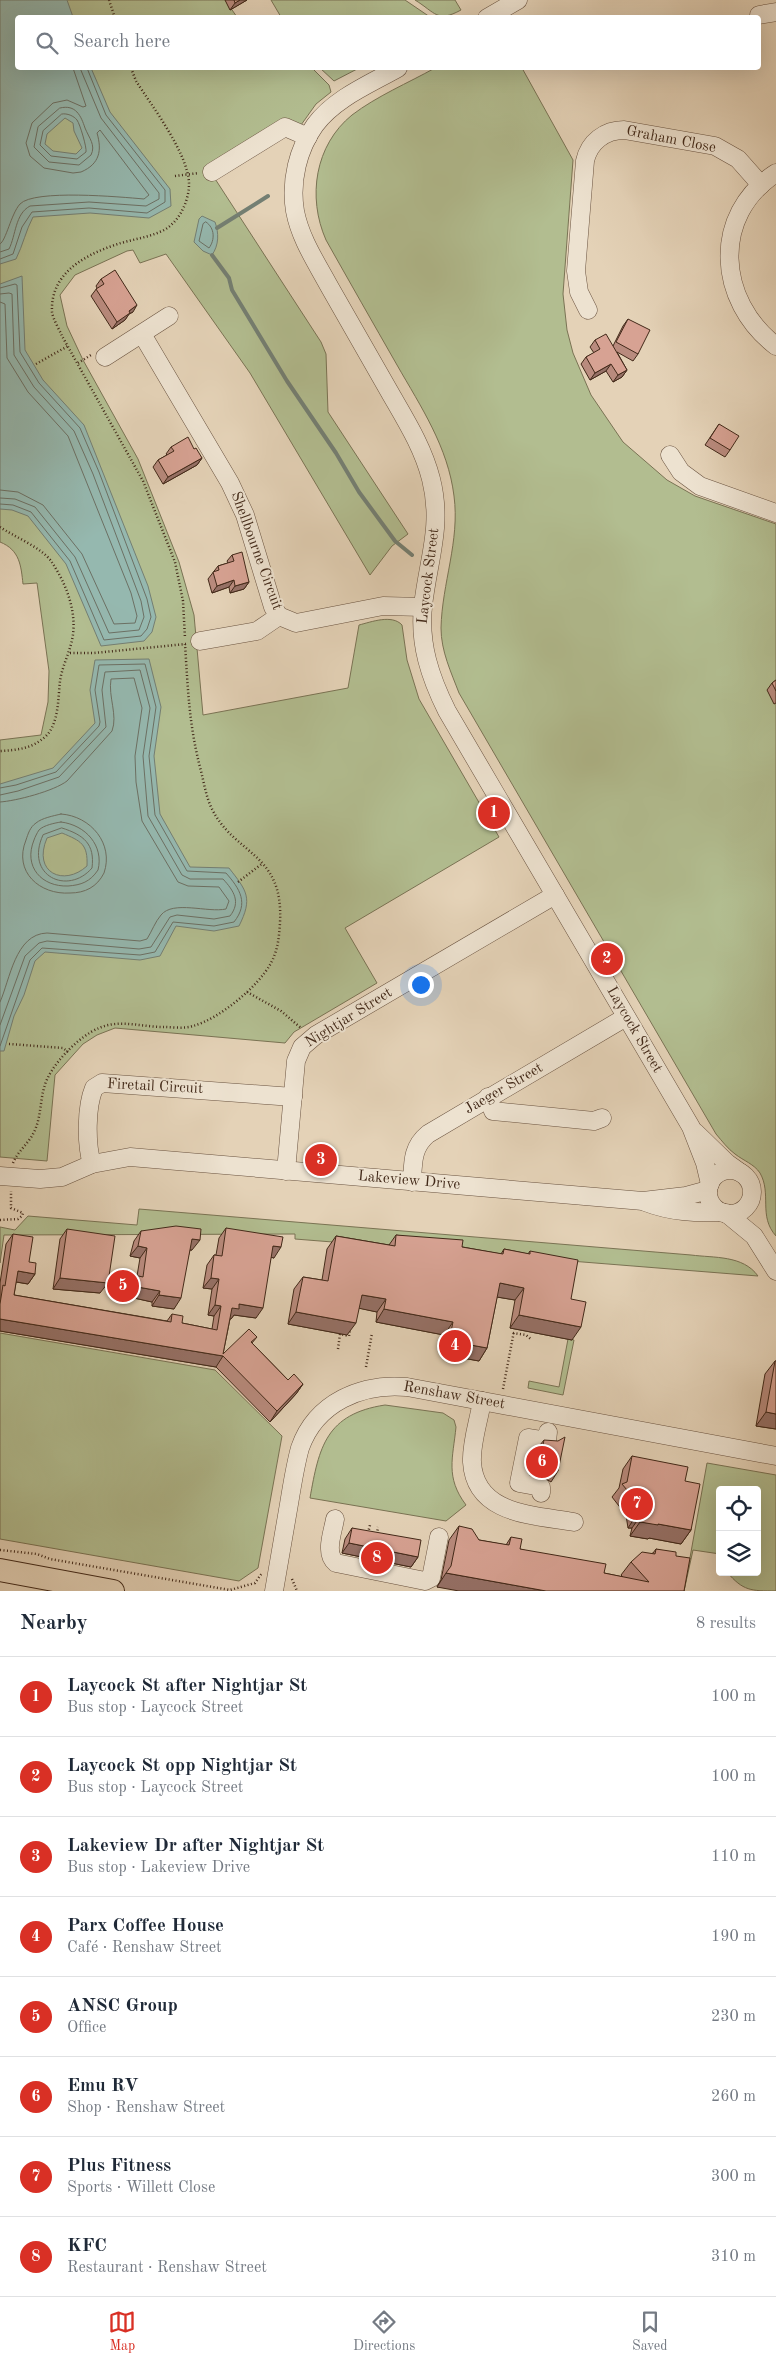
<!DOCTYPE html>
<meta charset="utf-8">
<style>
body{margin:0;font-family:"Old Standard TT",serif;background:#f6f6f7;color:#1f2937}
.controls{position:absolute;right:15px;bottom:15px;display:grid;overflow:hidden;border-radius:5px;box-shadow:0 5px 20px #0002}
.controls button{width:45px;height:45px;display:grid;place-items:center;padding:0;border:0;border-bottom:1px solid #e0e1e3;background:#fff;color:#1f2937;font:25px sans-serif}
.you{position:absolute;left:420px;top:984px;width:18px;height:18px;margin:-12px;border:4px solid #fff;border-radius:50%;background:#1a73e8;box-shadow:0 0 0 8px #1a73e833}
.badge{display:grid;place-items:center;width:32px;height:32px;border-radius:50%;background:#d93025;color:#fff;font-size:16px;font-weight:700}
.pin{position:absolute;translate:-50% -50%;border:2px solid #fff;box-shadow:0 1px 5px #0006}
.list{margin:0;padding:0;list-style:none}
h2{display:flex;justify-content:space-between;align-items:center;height:65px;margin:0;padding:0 20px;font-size:21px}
h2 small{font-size:16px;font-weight:400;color:#747a83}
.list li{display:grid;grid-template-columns:32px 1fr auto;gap:15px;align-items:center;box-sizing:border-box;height:80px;padding:0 20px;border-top:1px solid #e0e1e3}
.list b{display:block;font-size:19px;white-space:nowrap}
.list p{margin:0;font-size:16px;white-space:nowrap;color:#747a83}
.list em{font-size:16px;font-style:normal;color:#747a83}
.icon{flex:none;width:28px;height:28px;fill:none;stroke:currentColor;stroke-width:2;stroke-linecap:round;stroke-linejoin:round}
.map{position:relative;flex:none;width:776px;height:1591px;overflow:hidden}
.search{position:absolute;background:#fff;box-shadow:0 5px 20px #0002;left:15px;right:15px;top:15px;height:55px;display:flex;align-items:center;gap:12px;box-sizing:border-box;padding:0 18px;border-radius:5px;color:#747a83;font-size:19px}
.sheet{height:705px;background:#fff}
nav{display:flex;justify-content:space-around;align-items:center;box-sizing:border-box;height:70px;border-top:1px solid #e0e1e3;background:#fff;font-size:14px;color:#747a83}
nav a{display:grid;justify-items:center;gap:2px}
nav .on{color:#d93025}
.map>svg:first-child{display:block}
.green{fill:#b2bd90;stroke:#7a7354}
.water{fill:#95b8af;stroke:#747f73;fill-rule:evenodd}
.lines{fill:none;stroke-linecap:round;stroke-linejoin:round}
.shore{stroke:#6c7064;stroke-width:1}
.stream{stroke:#747f73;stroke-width:4}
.minor-casing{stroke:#6a5340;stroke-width:19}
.major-casing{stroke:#422919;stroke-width:24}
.path{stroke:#422919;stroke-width:2.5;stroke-dasharray:1 2.5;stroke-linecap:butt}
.minor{stroke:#ede2d0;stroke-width:18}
.major{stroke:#e4d2b7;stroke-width:22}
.wall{fill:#b98b7e;stroke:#422919}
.shaded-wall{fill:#967167;stroke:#422919}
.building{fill:#d7a293;stroke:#422919}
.labels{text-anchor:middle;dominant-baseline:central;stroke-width:4;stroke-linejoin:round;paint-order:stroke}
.street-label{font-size:15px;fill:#422919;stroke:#ede2d0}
</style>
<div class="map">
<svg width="776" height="1591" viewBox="0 0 776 1591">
<rect width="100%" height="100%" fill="#e4d2b7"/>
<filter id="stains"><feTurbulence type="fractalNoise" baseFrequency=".004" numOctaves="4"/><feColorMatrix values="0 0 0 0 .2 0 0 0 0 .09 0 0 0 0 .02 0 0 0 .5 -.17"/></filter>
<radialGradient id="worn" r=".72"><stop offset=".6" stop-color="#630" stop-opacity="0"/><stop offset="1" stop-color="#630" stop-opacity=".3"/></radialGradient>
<g class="green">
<path d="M0,0H225L237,17L18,18V68H312L329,85L331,92L316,104L301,125L283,119L208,168L321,342L326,354L328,412L408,534L392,546L370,575L250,373L166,254L140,263L133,250L127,251L75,275L60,295L67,326L83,360L138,459L179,562L194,615L203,715L348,688L359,625C371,622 392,614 402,625L407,660L419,699L499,837L345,928L377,983L294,1032L285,1043L115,1028L97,1035L83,1044L55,1075L47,1161L0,1157V740L41,735L48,702L49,671L37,583L23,584C21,566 20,550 0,542Z"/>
<path d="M271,0H405L430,17H281Z"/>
<path d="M415,0H455L461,10C437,23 436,13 415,0Z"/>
<path d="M320,68H359L334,81Z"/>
<path d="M435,68H522L573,160L563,294L567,330L573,353L591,395L623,442L667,480L695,496L776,524V1236C758,1216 772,1194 760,1173C754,1164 744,1161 735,1154C728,1149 722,1141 716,1134L459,693C451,672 441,651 441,628C442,583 460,541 454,496C448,447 421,407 397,365C373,323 349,281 326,240C307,197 315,145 352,115C377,96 408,83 435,68Z"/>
<path d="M139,1209L691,1255C714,1258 743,1255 758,1276L295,1239V1234L4,1235L0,1263V1227L15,1230L28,1216L137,1225Z"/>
<path d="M0,1333L215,1370L282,1436L258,1568L239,1581L0,1539Z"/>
<path d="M568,1339L574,1340L563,1395L528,1388L529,1381L559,1387Z"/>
<path d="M385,1405L443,1413L454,1420L456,1427C453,1458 445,1477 466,1505L446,1521L310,1498C319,1447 326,1414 385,1405Z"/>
<path d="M707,1463L776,1475V1591C751,1591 743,1591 727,1572H757V1490H720V1554L693,1550L684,1591Z"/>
</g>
<g class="water">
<path d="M0,0H67L73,17L18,18V68H91L110,112L170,189L171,206L149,218L90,213L33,217C26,230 23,245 16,259L0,264ZM65,118L73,123L74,131L82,148L76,154L53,151L45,144L47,134Z"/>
<path d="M202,216L215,222C219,233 219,245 212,255L203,251L194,242L199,219Z"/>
<path d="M22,276L25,350L43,380L84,425L148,586L156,617L152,632L144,641L101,646L66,564L28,516L12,510L0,509V284Z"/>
<path d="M149,659L161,707L154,756L160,814L190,867L229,868C247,891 253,898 239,926L214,931L176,926L160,956L140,960L45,952L35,961L24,995L14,1016L4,1051H0V784L53,768L95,723L90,690L95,660ZM62,833C81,841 88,844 87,866C64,887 32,873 47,838Z"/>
</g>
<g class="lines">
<g class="shore">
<path d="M60,108C76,104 81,116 85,128C89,138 96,145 91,155L79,165L49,162L34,147L38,127Z"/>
<path d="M62,114C67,113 74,116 77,120C80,124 87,148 86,152L77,159L51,156L40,145L43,131Z"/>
<path d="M206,222C215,228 215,240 209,248L199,241L203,224Z"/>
<path d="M0,244C6,241 11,214 20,204C34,189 121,197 144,199L149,195L100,130L97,133C102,150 100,164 81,172L73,173L44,168L30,156L26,143L32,123L53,103L67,100L83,107L86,106L73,68"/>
<path d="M0,252L9,249C16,235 15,214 30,206L89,202L146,206L159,199V193L101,118L80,68"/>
<path d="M0,259L13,254L22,227L32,212L89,208L147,213L165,202V190L106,115L87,68"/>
<path d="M0,288L15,284L17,285L20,352L39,383L80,428L99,472L147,599L151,617L147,629L141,636L104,640L70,561L31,512L13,505L0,504"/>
<path d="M0,294L9,293L12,294L14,355L34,387L74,431L93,474L141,601L144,617L139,630L109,633L75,557L35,507L15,499L0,498"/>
<path d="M0,302L5,304L7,358L28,392L68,436L131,593L137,616L135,623L114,624L82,554L43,505L18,492L0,490"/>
<path d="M0,788L16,785L56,772L99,726L100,722L95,690L99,665L145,664L156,707L149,756L155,815L187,871L226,873C240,889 249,903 234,922L214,926L173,922L155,952L140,955L42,948L30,960L0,1046"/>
<path d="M0,795L18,791L59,777L106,727L102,690L105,672L140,670L150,708L143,756L148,816L182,875L190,879H223C234,891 241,902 230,916L214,919L177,915L170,917L151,947L139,949L47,941L39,943L25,956L0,1025"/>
<path d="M0,802C16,801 54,791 67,781L112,731C118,715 108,697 111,679L134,678L142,708L135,756L136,782L142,821L178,882L188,886L219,887L229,901L226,909C208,913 173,900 161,915C155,922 152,931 147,939L140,941L47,933C15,934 10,980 0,1002"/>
<path d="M61,814C91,816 114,844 104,873C97,887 85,893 70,893C40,895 13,872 26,840C28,834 30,827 36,823C42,818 53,816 61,814Z"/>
<path d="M61,822C86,825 104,846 98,870C90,882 81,885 68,886C42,887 23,867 34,840C35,837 37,833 39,830C44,825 55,823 61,822Z"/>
<path d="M62,828C84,835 95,844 92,868C68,896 24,876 43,835Z"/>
</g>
<g class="stream">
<path d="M217,228L268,196"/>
<path d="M212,255L229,278L232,290L287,381L336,453L359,492L395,541L412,555"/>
</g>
<defs>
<g id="minor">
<path d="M759,15L776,12"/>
<path d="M487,18L518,0"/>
<path d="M398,68C370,84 335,98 315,125C298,149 290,181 295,211C300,238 316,262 329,286C349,321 369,356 389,391C405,419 423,447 431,479C443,526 428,560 423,606C419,644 430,677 447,711L691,1127L705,1163L710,1184"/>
<path d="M212,172L285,127L308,137"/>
<path d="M776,173C711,215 717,301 776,346"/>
<path d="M588,310L579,292L576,271L585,161C589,142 605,130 624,130L715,146L738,159L761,185"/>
<path d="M142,334L230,483L245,515L273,607L279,616L296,623L383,606L423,607"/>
<path d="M105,357L169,316"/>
<path d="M670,455L681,472L700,486L776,513"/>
<path d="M200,641L257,631L279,616"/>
<path d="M488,1097L493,1111L594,1121L602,1118"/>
<path d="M695,1132L727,1163L741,1173"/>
<path d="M92,1164C86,1144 86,1107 94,1088L102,1083L293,1097"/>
<circle cx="730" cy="1192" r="22"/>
<path d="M286,1171L296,1061L302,1047L316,1035L555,895"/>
<path d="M0,1176L40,1179L62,1177L92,1164L130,1157L643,1201L686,1196L708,1190"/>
<path d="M412,1182C413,1163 412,1147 428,1134L626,1017"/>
<path d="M645,1202C671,1212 695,1213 721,1212"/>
<path d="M726,1213L754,1236L776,1271"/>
<path d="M482,1401C479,1420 471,1443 472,1462C475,1515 534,1515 574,1522"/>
<path d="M541,1493V1487L519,1483L528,1438L547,1441L548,1432"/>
<path d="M335,1519C333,1532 324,1553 336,1563L425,1581L431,1578L439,1537"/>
<path d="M274,1591C279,1562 284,1533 289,1504C292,1486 295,1466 300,1448C316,1402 362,1383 407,1387L776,1456"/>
</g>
<path id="major" d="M0,1570L113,1591"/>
</defs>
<use href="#minor" class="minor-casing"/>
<use href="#major" class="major-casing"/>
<g class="path">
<path d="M109,0L115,18"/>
<path d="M131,68L136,81C152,106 189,155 189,184C189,202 178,224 162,231C149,237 135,239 121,243C89,253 50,271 52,312C53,319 59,329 62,336L143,481L175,562L183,601L185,638"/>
<path d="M175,176L199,173"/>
<path d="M78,363L91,355"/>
<path d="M36,364L68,346"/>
<path d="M0,527C13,536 42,548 51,561C66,583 78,613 72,640C69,654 62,667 60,681C58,698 59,723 46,736C32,749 17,750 0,751"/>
<path d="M70,653H94L186,644"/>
<path d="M238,882L263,863"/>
<path d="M247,992L281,1011L301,1028"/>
<path d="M9,1044L63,1048L68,1052"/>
<path d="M13,1163C18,1151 29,1143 34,1132C41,1118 40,1102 44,1088C49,1066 79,1036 99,1028C120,1019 142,1027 163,1027C172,1027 184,1029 193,1026C219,1019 258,987 271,963C278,950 279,937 280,923C284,851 234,856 211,807C206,796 204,783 201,771C189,726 188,690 185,644"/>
<path d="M0,1220L18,1219L22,1216L23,1213L11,1208V1191"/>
<path d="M513,1333L526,1335L532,1340"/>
<path d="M338,1349L340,1334L349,1336L350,1330"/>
<path d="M366,1367L372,1333"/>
<path d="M503,1389L514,1331"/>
<path d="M368,1533L370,1525"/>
<path d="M377,1534L378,1527"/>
<path d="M0,1550L37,1554L50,1559L230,1590L255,1583L262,1573"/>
<path d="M292,1579L297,1591"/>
</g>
<use href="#minor" class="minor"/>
<use href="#major" class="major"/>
</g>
<g class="wall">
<path d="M225,0H247L230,10Z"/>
<path d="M101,279L133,312L129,314L125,320L112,329L91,296L97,288L96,286Z"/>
<path d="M628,319L638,354L633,361L617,352L627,370L622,377L613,382L606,371L590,380L581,364L586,357L594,353L590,347L595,340L613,346L623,326Z"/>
<path d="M719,424L730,450L725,457L705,445Z"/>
<path d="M171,447L194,449L202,458L197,465L163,484L153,467L158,460L167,455L166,454Z"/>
<path d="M232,555L249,582L244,589L230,593L229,587L212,593L208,579L218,566L228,563L227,561Z"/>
<path d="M776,680V703L774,704L767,690L772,683Z"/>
<path d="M226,1228L274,1258L271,1257L256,1318L234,1315L231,1319H230L223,1354L257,1337L252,1343L288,1380L303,1384L296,1394L270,1422L216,1367L0,1331V1283L6,1244L13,1234L35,1274L28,1284L16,1282L14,1295L167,1321L172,1314L182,1323L212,1329L214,1316L208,1315L212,1289L203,1288L207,1265L214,1255H216L219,1238Z"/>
<path d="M67,1229L100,1293L53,1289L60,1239Z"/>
<path d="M141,1231L192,1250H190L174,1309L152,1306V1302L125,1296L127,1286L134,1275L137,1276L140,1258L130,1256L134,1241Z"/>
<path d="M396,1235L501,1254L504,1249L528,1254L530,1251L571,1299L572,1340L510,1328L515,1300L497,1297L487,1348L479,1361L441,1354L444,1335L376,1322L377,1312L359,1308L347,1335L288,1324L294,1289L303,1277L322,1280L327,1249L336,1236L389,1245Z"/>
<path d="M775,1361H776V1429L756,1426L765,1374Z"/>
<path d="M544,1440L558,1471L551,1482L543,1477L532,1474L536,1450Z"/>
<path d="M632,1456L685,1481L691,1530L681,1544L649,1538L648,1539L630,1536L632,1528H628L626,1515L612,1497L619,1488L623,1469Z"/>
<path d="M459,1526L479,1540L506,1545L511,1537L520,1549L604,1573L623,1577L621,1575L631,1562L653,1553L656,1549L676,1556L684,1591L437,1587L441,1580L449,1540Z"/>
<path d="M352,1528L418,1557L411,1567L342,1553L345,1539Z"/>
</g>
<g class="shaded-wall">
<path d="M240,0H247L230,10L235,3Z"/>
<path d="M137,305L133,312L129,314L125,320L112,329L117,322L129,311Z"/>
<path d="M611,364L606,371L590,380L595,373Z"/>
<path d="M627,370L622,377L613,382L618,375Z"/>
<path d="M202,458L197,465L163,484L168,477Z"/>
<path d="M234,580L229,587L212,593L217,586Z"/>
<path d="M249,582L244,589L230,593L235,586Z"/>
<path d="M192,1239L200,1240L192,1250L184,1249Z"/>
<path d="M138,1246L147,1248L140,1258L130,1256Z"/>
<path d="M273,1246L281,1247L274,1258L265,1256Z"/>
<path d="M18,1271L35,1274L28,1284L11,1281Z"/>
<path d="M60,1278L108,1283L100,1293L53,1289Z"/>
<path d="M211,1278L219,1279L212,1289L203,1288Z"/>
<path d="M500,1283L524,1288L515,1300L491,1296Z"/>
<path d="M132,1286L160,1291L152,1302L125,1296Z"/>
<path d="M159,1295L181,1298L174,1309L152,1306Z"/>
<path d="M362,1295L386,1299L377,1312L353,1307Z"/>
<path d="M239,1304L263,1308L256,1318L234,1315L231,1319L225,1318L232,1308Z"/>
<path d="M215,1305L221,1306L214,1316L208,1315Z"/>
<path d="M384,1309L453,1322L444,1335L376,1322Z"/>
<path d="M296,1312L356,1323L347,1335L288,1324Z"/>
<path d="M519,1315L581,1327L572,1340L510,1328Z"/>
<path d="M0,1319L223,1356L216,1367L0,1331Z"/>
<path d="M449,1341L487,1348L479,1361L441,1354Z"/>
<path d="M303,1384L296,1394L270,1422L277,1411Z"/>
<path d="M766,1412L776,1414V1429L756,1426Z"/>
<path d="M539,1463L551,1466L543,1477L532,1474Z"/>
<path d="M637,1514L641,1515L632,1528H628Z"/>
<path d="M640,1522L658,1524L691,1530L681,1544L649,1538L648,1539L630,1536Z"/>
<path d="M349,1543L418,1557L411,1567L342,1553Z"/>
<path d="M446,1573L546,1591H459L437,1587Z"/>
</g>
<g class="building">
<path d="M234,0H240L235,3Z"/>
<path d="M115,270L137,305L129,311L130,313L117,322L96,289L104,284L101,279Z"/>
<path d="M628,319L650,330L638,354L616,342Z"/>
<path d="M606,334L627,370L618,375L611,364L595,373L586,357L600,349L595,340Z"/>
<path d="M719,424L739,436L730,450L710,438Z"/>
<path d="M188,437L194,449L196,448L202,458L168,477L158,460L174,451L171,447Z"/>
<path d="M242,552L249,582L235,586L234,580L217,586L213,572L219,570L218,566L234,561L232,555Z"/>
<path d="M776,680V691L772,683Z"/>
<path d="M176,1226L201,1229L200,1240L192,1239L181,1298L159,1295L160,1291L132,1286L134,1275L143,1277L147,1248L138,1246L141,1231Z"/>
<path d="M226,1228L283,1237L281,1247L273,1246L263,1308L239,1304V1309L232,1308L223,1354L249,1329L257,1337L251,1342L288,1380L294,1374L303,1384L277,1411L223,1356L0,1319V1304L3,1285L5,1286L13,1234L33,1237L29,1262L36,1263L35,1274L18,1271L14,1295L171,1322L172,1314L183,1316L182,1323L217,1330L221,1306L215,1305L219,1279L211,1278L214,1255L222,1256Z"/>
<path d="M67,1229L115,1236L108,1283L60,1278Z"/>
<path d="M396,1235L463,1240L462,1247L503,1254L504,1249L530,1254V1251L578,1260L571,1299L586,1302L581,1327L519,1315L524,1288L500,1283L487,1348L449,1341L453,1322L384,1309L386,1299L362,1295L356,1323L296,1312L303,1277L328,1281L336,1236L395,1246Z"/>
<path d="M775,1361H776V1414L766,1412Z"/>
<path d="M565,1437L558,1471L551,1466L539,1463L544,1440L558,1441Z"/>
<path d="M632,1456L688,1467L685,1481L700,1484L691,1530L658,1524V1525L640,1522L641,1515L637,1514L636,1501L622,1484L627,1482Z"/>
<path d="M459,1526L472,1529L479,1540L509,1545L511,1537L522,1539L520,1549L606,1564L604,1573L649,1582L631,1562L642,1552L655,1554L656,1549L676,1552V1556L690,1558L684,1591H546L446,1573L451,1566Z"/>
<path d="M352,1528L421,1540L418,1557L349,1543Z"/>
</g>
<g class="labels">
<g class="street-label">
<text transform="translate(671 140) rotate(11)">Graham Close</text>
<text transform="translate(256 551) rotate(70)">Shellbourne Circuit</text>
<text transform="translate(429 576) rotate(-83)">Laycock Street</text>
<text transform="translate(349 1018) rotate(-32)">Nightjar Street</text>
<text transform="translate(634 1030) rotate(60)">Laycock Street</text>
<text transform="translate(155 1087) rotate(3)">Firetail Circuit</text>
<text transform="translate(504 1089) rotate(-30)">Jaeger Street</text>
<text transform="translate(409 1181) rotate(5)">Lakeview Drive</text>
<text transform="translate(454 1396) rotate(10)">Renshaw Street</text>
</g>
</g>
<rect width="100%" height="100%" filter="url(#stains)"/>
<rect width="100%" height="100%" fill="url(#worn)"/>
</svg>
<div class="controls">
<button><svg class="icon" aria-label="locate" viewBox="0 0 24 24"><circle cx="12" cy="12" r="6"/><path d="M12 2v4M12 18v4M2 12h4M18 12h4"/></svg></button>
<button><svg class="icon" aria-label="layers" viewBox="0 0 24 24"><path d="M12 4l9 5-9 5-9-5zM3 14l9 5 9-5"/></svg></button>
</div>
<div class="you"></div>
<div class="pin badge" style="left:494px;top:813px">1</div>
<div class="pin badge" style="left:607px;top:959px">2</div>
<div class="pin badge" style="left:321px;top:1160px">3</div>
<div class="pin badge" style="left:455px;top:1346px">4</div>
<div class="pin badge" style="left:123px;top:1286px">5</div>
<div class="pin badge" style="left:542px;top:1462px">6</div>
<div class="pin badge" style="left:637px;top:1504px">7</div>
<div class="pin badge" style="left:377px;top:1558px">8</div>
<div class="search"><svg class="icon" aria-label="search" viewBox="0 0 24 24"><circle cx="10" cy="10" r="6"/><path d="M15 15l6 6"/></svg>Search here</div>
</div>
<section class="sheet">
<h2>Nearby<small>8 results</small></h2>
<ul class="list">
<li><span class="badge">1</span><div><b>Laycock St after Nightjar St</b><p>Bus stop · Laycock Street</p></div><em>100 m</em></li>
<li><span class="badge">2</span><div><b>Laycock St opp Nightjar St</b><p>Bus stop · Laycock Street</p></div><em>100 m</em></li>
<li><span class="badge">3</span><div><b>Lakeview Dr after Nightjar St</b><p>Bus stop · Lakeview Drive</p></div><em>110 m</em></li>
<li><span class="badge">4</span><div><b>Parx Coffee House</b><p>Café · Renshaw Street</p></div><em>190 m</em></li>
<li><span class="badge">5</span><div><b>ANSC Group</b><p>Office</p></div><em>230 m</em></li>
<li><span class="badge">6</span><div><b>Emu RV</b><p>Shop · Renshaw Street</p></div><em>260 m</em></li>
<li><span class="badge">7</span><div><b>Plus Fitness</b><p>Sports · Willett Close</p></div><em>300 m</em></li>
<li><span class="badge">8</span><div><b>KFC</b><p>Restaurant · Renshaw Street</p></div><em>310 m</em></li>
</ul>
</section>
<nav>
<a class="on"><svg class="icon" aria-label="map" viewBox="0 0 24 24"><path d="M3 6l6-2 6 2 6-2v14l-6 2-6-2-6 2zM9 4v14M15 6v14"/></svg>Map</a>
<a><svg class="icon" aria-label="directions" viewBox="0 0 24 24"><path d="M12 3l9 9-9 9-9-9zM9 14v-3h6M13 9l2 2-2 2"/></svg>Directions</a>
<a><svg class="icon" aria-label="saved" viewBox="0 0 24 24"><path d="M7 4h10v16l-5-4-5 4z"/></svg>Saved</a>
</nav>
